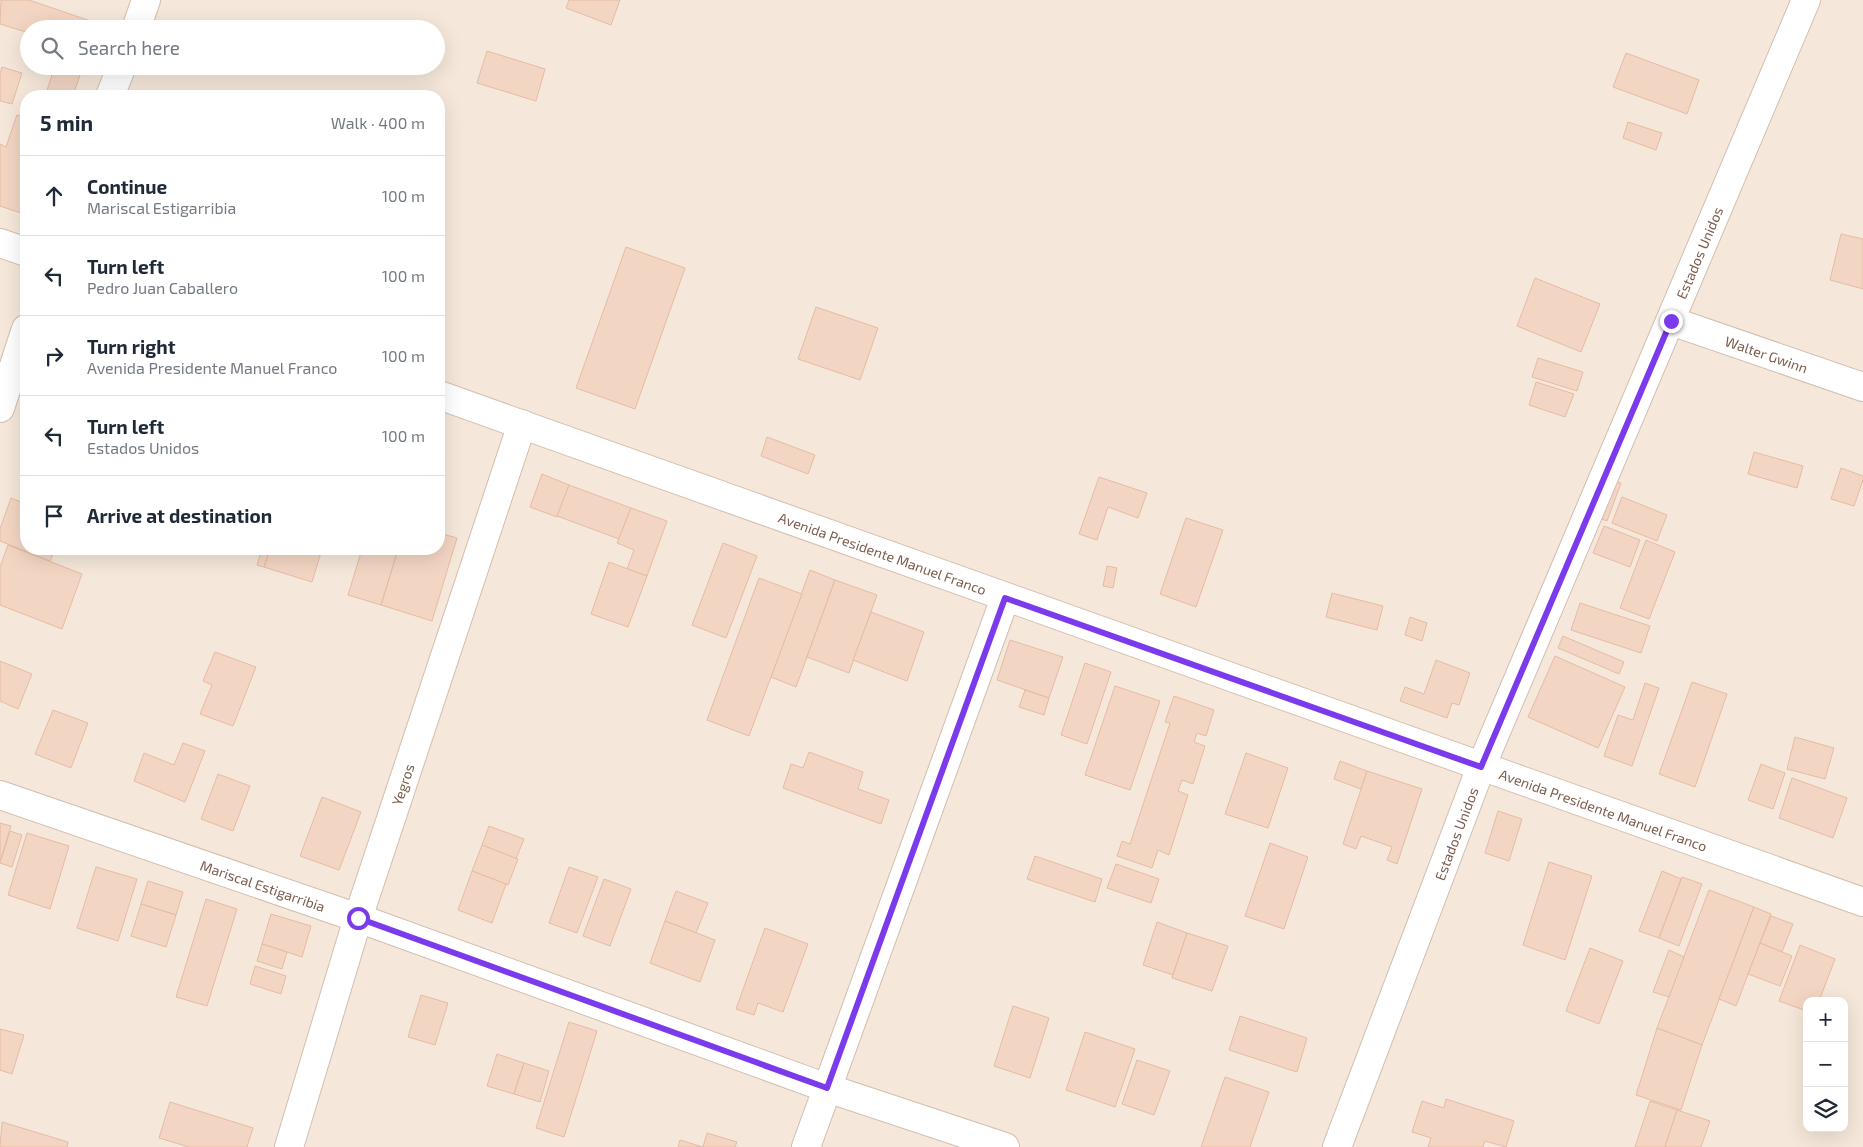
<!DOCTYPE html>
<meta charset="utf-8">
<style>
body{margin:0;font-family:"Exo 2",sans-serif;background:#f2f2f3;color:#1f2937}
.controls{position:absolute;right:15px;bottom:15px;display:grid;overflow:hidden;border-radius:10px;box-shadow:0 5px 20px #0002}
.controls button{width:45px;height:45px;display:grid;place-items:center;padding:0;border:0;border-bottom:1px solid #e0e1e3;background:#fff;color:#1f2937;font:25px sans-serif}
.stop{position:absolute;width:15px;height:15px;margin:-11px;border:4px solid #7c3aed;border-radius:50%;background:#fff}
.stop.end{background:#7c3aed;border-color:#fff;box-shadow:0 1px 5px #0008}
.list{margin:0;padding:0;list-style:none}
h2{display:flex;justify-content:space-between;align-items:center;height:65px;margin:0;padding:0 20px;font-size:21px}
h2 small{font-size:16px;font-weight:400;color:#747a83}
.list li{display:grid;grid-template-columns:32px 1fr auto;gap:15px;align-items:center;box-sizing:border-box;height:80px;padding:0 20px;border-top:1px solid #e0e1e3}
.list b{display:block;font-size:19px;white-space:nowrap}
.list p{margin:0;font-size:16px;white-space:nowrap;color:#747a83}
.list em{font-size:16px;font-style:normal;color:#747a83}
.icon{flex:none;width:28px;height:28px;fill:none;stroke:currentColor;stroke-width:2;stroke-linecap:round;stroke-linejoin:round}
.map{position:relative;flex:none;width:1863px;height:1147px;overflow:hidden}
.search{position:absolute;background:#fff;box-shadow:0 5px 20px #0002;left:20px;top:20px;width:425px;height:55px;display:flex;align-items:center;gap:12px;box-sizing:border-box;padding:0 18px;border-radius:28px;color:#747a83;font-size:19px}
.panel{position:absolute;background:#fff;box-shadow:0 5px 20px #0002;left:20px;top:90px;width:425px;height:465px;border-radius:20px}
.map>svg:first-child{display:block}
.residential{fill:#f5e8da;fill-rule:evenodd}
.building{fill:#f3d5c3;stroke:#e6bba3}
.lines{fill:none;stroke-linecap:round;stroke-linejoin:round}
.minor-casing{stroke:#d1beb0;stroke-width:30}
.secondary-casing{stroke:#d6c0b0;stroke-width:30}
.minor{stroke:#fff;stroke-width:28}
.secondary{stroke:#fff;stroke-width:28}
.route{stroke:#7c3aed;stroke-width:6}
.labels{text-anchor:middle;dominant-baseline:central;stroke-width:5;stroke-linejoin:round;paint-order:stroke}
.street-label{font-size:14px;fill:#7a5c4d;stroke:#fffaf3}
</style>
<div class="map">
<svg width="1863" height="1147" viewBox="0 0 1863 1147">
<rect width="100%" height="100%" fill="#fdf6ec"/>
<path class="residential" d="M0,0H1863V1147H0ZM29,29H436V66H29ZM26,96H439V549H26ZM1807,1001H1844V1128H1807Z"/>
<g class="building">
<path d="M1,0H29L114,29H29V33L0,24Z"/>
<path d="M569,0H620L611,25L566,8Z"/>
<path d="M487,51L545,69L536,101L477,83Z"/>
<path d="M1626,53L1699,80L1687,114L1613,87Z"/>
<path d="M55,66H83L73,96H45Z"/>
<path d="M2,67L22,73L12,104L0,101V74Z"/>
<path d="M17,115L26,118V212L24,214L0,206V144L6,147Z"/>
<path d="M1628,122L1662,133L1656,150L1623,138Z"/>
<path d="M1841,234L1863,239V289L1830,280Z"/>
<path d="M626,247L685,268L635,409L576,388Z"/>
<path d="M1535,278L1600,304L1581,352L1517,326Z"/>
<path d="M816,307L878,328L860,380L798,359Z"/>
<path d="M1538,358L1583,372L1577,391L1532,377Z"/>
<path d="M1536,382L1574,394L1565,417L1529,405Z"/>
<path d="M767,437L815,455L808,474L761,456Z"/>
<path d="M1754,452L1803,466L1797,488L1748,474Z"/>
<path d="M439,461L445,463L440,481L439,480Z"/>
<path d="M1841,468L1863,476V480L1854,506L1831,499Z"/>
<path d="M542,474L569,485L557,517L530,507Z"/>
<path d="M1099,477L1147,493L1138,518L1108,507L1097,540L1079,534Z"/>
<path d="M1609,479L1621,483L1607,521L1595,517Z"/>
<path d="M569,485L631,508L619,539L557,516Z"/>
<path d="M1622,497L1667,515L1657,541L1612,523Z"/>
<path d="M11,498L26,504V549H55L50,561L0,541V529Z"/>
<path d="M631,508L667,521L647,576L627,569L634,550L617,543Z"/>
<path d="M1186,518L1223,530L1196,607L1160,594Z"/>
<path d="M1604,526L1640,540L1630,567L1593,553Z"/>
<path d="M439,533L457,538L432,621L381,605L398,549H439Z"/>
<path d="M1646,540L1675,552L1649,619L1620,608Z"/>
<path d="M723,543L757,556L726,638L692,625Z"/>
<path d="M8,545L82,574L62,629L0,605V567Z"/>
<path d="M262,549H270L264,567L257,565Z"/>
<path d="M270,549H322L312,582L264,567Z"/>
<path d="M362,549H398L381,605L348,595Z"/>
<path d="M609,562L647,576L628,627L591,614Z"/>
<path d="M1107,566L1117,568L1113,588L1103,586Z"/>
<path d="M810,570L835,580L796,687L771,677Z"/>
<path d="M759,578L802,594L749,736L707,720Z"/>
<path d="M835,580L877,595L849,673L807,657Z"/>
<path d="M1332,593L1383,606L1377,630L1326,617Z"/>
<path d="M1580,603L1650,626L1641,653L1571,630Z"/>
<path d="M871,612L924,632L907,681L853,660Z"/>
<path d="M1410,617L1427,623L1422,641L1405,635Z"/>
<path d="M1563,636L1624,662L1619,674L1558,648Z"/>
<path d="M1010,640L1063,657L1049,698L997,680Z"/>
<path d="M215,652L256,667L233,726L200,714L212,685L203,681Z"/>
<path d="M1555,656L1625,687L1598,748L1528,717Z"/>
<path d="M1436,660L1470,673L1459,705L1452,703L1447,718L1400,701L1405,687L1424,694Z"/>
<path d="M0,661L32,674L18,709L0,701Z"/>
<path d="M1085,663L1111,672L1087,744L1061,735Z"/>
<path d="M1692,682L1727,694L1695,787L1659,774Z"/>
<path d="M1645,683L1659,688L1632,766L1604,756L1618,715L1633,720Z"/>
<path d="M1115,686L1160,701L1130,790L1085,775Z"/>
<path d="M1025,690L1049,698L1044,715L1019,707Z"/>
<path d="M1174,696L1214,710L1206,736L1197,733L1194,742L1205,746L1193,784L1182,780L1178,791L1188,795L1169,855L1158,850L1152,868L1117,856L1122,841L1130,844L1170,723L1165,722Z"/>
<path d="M53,710L88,723L71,768L35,754Z"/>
<path d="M1795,737L1834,748L1825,779L1787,769Z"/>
<path d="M183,743L205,751L185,802L134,781L144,753L174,765Z"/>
<path d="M809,752L863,772L858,789L889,800L881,824L783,788L791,764L803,768Z"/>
<path d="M1246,753L1288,768L1268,828L1225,814Z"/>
<path d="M1340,761L1367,771L1361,789L1334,779Z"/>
<path d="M1761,764L1785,773L1773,809L1748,800Z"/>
<path d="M1367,771L1422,789L1397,864L1387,860L1392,847L1361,836L1356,849L1343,844Z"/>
<path d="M218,774L250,786L233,831L201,819Z"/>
<path d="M1792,778L1847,798L1833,838L1779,818Z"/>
<path d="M322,797L361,812L339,870L300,856Z"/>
<path d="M1498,811L1522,819L1509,861L1485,853Z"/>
<path d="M0,823L11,826L0,862Z"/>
<path d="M489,826L524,839L516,859L482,845Z"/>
<path d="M10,831L22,835L12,867L0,863Z"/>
<path d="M27,833L69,846L50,909L8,895Z"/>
<path d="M1270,843L1308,857L1284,929L1245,916Z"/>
<path d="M482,845L518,859L508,885L472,871Z"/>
<path d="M1035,856L1102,879L1095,902L1027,879Z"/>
<path d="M1549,862L1592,876L1565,960L1523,945Z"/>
<path d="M1116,864L1159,879L1151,903L1107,888Z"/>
<path d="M96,867L137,879L118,941L77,928Z"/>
<path d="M569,867L598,877L577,933L549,923Z"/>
<path d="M472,871L506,884L492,923L458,910Z"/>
<path d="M1662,871L1681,879L1659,938L1639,931Z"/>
<path d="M1682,877L1702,884L1679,946L1659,938Z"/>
<path d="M604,879L631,889L610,946L583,936Z"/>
<path d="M148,881L183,892L176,915L141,904Z"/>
<path d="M1709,890L1754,907L1702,1045L1657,1028Z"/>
<path d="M676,891L708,903L696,933L665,921Z"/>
<path d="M206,899L237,909L207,1006L176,997Z"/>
<path d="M141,904L176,915L166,947L131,936Z"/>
<path d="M1754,907L1771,914L1736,1006L1719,999Z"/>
<path d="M271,914L311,926L302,957L262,944Z"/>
<path d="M1771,916L1793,924L1782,952L1760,943Z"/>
<path d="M665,921L715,940L700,982L650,963Z"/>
<path d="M1157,922L1187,933L1173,975L1143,965Z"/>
<path d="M765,928L808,944L783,1012L758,1003L754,1015L736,1009Z"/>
<path d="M1187,933L1228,946L1212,991L1172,978Z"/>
<path d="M1760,943L1792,956L1780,986L1748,974Z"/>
<path d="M262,944L287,952L282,969L257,961Z"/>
<path d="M1800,945L1835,959L1819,1001H1807V1011L1779,1001Z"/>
<path d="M1590,948L1623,961L1599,1024L1566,1011Z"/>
<path d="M1669,950L1684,957L1669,997L1653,992Z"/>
<path d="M255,966L286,976L281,994L250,984Z"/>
<path d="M421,995L448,1003L435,1045L408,1037Z"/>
<path d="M1013,1006L1049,1018L1030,1078L994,1066Z"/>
<path d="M1240,1016L1307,1038L1297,1072L1229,1050Z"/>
<path d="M569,1022L597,1031L564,1137L536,1128Z"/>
<path d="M1657,1028L1702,1045L1681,1110L1636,1095Z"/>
<path d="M0,1029L24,1035L12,1074L0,1070Z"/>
<path d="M1085,1032L1135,1049L1115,1107L1066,1090Z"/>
<path d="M497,1054L524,1063L514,1094L487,1086Z"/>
<path d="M1137,1060L1170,1071L1154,1115L1122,1104Z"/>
<path d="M524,1063L549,1071L540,1102L514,1094Z"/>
<path d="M1225,1077L1269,1092L1250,1147H1201Z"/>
<path d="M1446,1099L1514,1121L1506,1147L1485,1141L1483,1147H1428L1431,1138L1412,1132L1422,1101L1444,1108Z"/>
<path d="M1650,1101L1677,1110L1665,1147H1635Z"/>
<path d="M170,1102L253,1128L247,1147H189L159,1138Z"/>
<path d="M1677,1110L1710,1121L1701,1147H1665Z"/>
<path d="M2,1122L68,1142L67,1147H0Z"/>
<path d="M707,1133L737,1142L735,1147H703Z"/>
<path d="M680,1140L703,1147H678Z"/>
</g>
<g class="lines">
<defs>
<g id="minor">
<path d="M136,29L146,0"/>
<path d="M110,96L122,66"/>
<path id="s1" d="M1671,321L1863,387"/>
<path d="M0,408L26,329"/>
<path id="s2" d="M0,795L358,918L827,1088L1005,1147"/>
<path id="s3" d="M289,1147L358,918L522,424"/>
<path d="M806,1147L1005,598"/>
<path id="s4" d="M1337,1147L1481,767L1806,0"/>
</g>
<g id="secondary">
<path d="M0,243L26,252"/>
<path id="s5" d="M439,395L1863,902"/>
</g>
</defs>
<use href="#minor" class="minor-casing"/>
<use href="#secondary" class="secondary-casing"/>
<use href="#minor" class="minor"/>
<use href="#secondary" class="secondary"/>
</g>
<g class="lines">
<path class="route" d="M358,918L827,1088L1005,598L1481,767L1671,321"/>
</g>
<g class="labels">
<g class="street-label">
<text stroke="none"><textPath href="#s4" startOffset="965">Estados Unidos</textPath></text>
<text stroke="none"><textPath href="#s1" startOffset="101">Walter Gwinn</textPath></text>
<text stroke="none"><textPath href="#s5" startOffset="471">Avenida Presidente Manuel Franco</textPath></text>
<text stroke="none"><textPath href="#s3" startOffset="380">Yegros</textPath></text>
<text stroke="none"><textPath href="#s5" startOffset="1236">Avenida Presidente Manuel Franco</textPath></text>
<text stroke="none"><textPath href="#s4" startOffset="335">Estados Unidos</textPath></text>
<text stroke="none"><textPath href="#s2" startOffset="278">Mariscal Estigarribia</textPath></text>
</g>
</g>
</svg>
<div class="controls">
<button>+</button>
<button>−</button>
<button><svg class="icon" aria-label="layers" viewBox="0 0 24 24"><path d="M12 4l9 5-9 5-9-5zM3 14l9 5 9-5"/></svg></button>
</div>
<div class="stop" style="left:358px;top:918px"></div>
<div class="stop end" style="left:1671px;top:321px"></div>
<div class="search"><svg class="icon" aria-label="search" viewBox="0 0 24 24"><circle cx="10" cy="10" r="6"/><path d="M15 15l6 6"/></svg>Search here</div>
<section class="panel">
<h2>5 min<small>Walk · 400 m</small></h2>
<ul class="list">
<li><svg class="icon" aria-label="ahead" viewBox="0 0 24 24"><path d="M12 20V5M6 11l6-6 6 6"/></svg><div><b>Continue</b><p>Mariscal Estigarribia</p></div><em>100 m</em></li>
<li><svg class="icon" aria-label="left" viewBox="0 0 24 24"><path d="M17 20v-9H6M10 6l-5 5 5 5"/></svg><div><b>Turn left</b><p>Pedro Juan Caballero</p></div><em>100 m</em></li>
<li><svg class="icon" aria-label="right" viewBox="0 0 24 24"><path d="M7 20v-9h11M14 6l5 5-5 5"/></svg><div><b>Turn right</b><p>Avenida Presidente Manuel Franco</p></div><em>100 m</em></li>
<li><svg class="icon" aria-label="left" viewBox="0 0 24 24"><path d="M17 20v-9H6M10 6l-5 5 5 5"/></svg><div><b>Turn left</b><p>Estados Unidos</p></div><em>100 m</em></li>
<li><svg class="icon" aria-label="arrive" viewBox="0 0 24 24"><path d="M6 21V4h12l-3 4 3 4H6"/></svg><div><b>Arrive at destination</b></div></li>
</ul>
</section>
</div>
